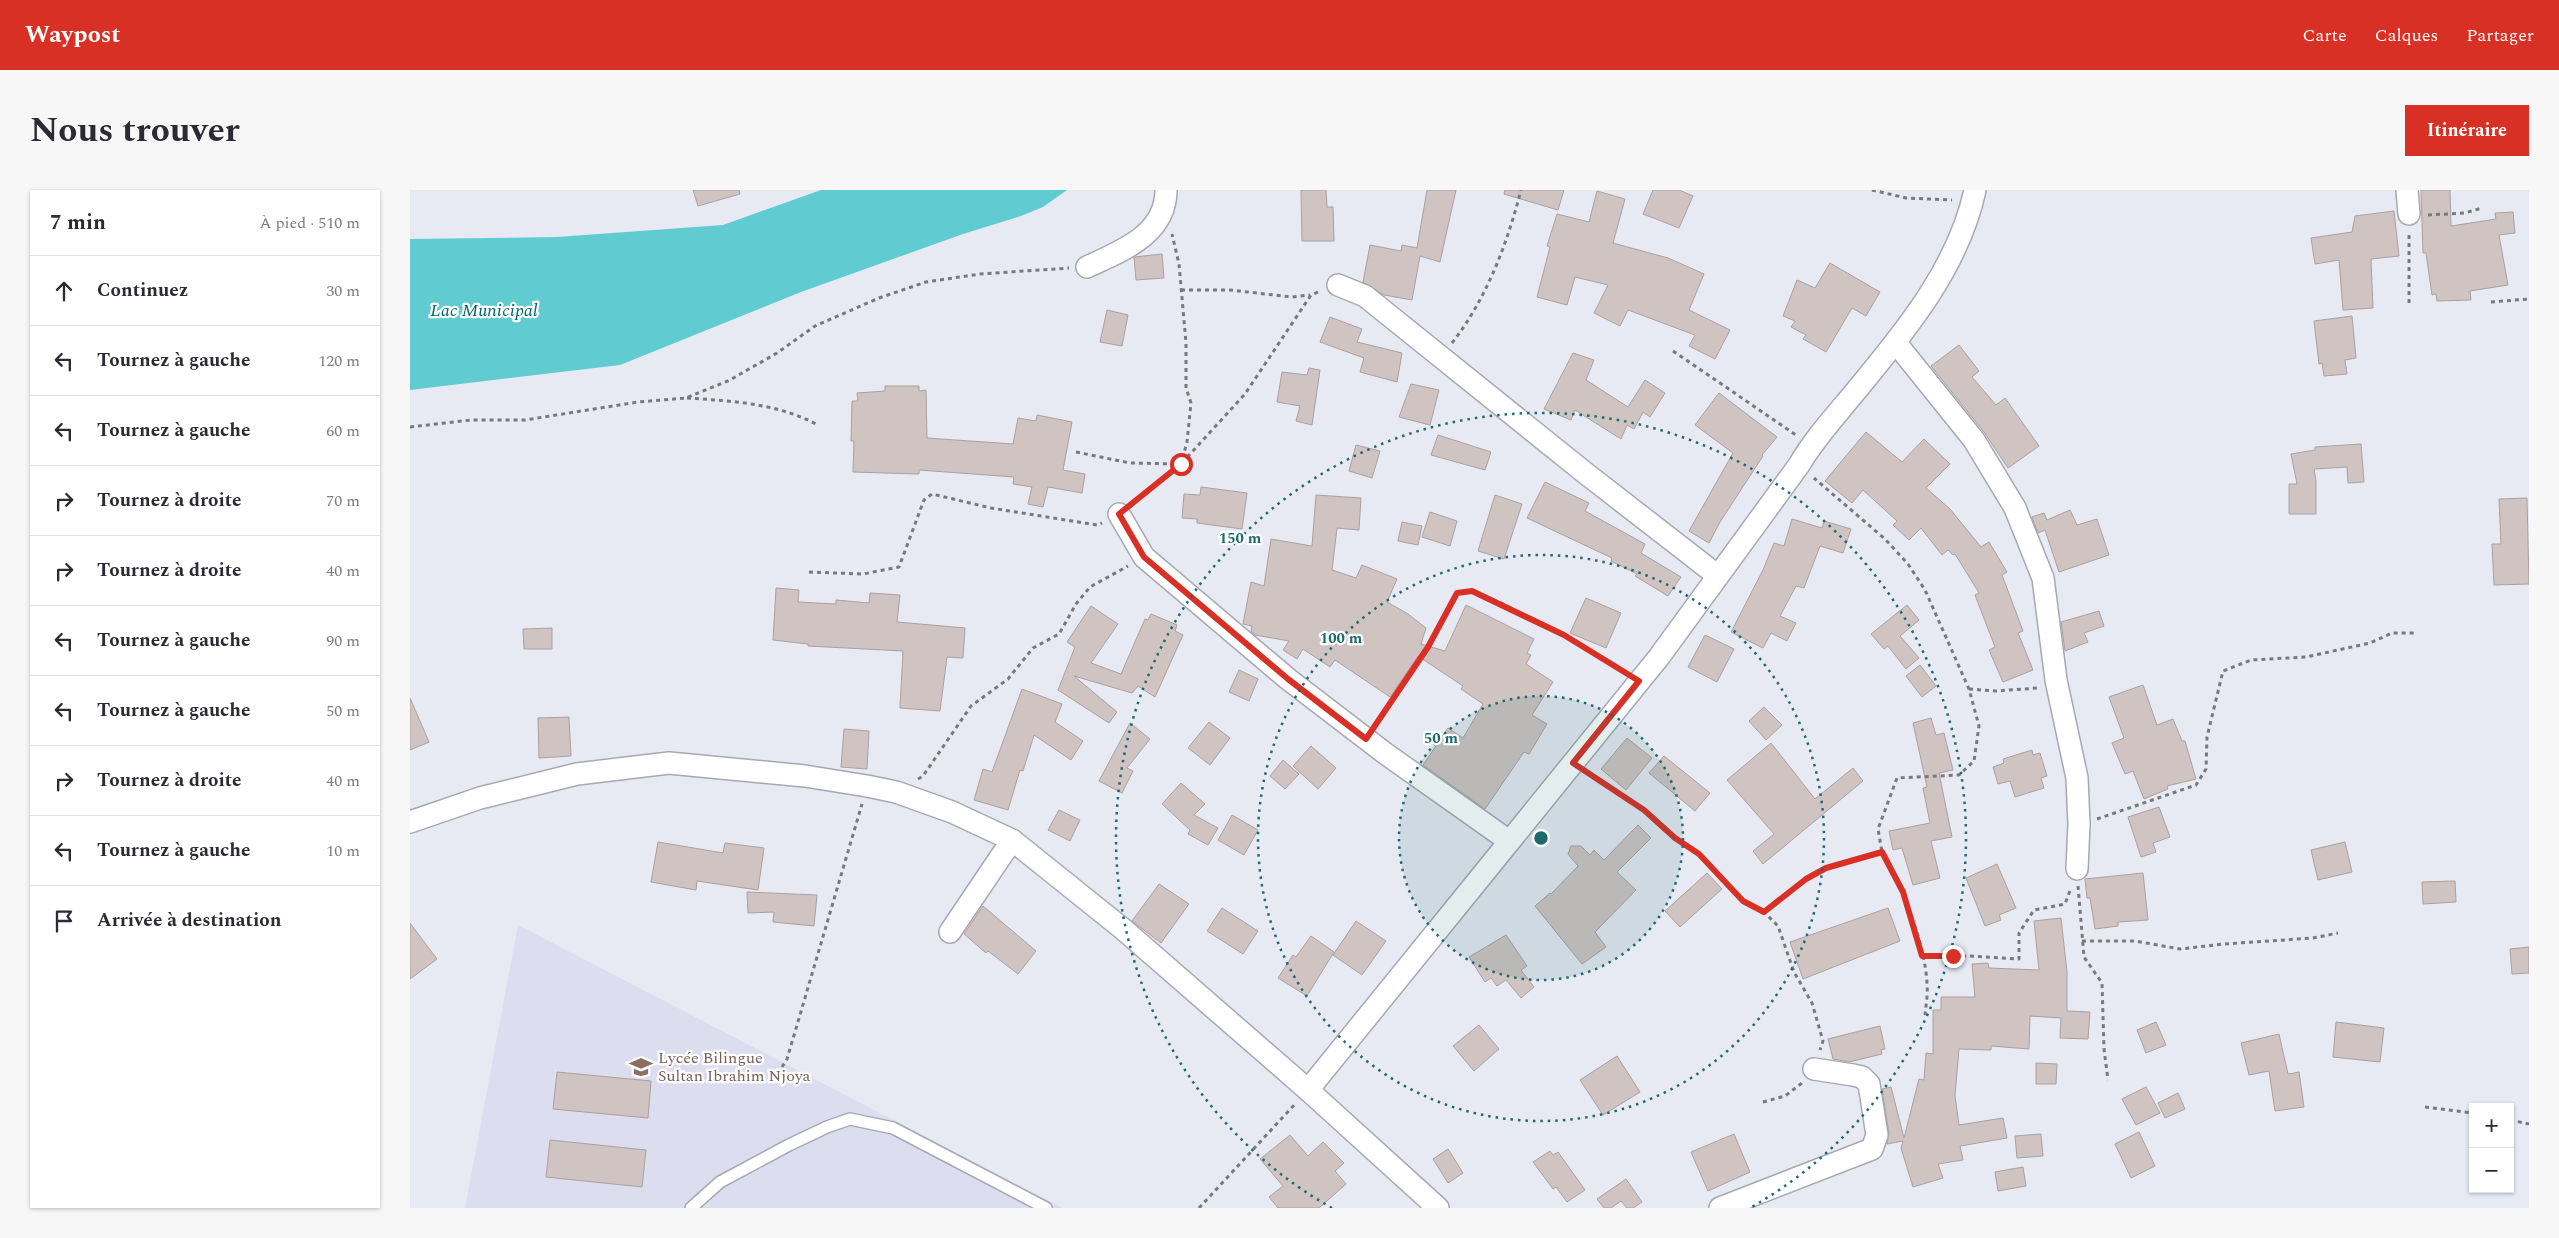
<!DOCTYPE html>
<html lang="fr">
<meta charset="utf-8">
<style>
body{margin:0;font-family:Spectral,serif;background:#f7f7f7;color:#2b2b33}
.controls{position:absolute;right:15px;bottom:15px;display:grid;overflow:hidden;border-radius:0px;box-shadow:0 1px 4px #0004}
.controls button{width:45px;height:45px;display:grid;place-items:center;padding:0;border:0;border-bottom:1px solid #e1e1e2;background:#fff;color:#2b2b33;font:25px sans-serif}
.stop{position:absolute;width:15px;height:15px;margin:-11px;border:4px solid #d93025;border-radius:50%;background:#fff}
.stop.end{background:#d93025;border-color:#fff;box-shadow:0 1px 5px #0008}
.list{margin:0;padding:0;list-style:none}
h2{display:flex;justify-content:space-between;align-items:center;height:65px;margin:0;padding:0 20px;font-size:21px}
h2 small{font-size:16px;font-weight:400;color:#7c7c81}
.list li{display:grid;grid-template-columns:32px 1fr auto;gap:15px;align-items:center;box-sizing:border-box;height:70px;padding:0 20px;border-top:1px solid #e1e1e2}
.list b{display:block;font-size:19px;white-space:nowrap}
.list em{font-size:16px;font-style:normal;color:#7c7c81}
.icon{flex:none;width:28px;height:28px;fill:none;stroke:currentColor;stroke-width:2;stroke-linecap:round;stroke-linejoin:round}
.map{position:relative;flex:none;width:2119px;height:1018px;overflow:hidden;border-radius:0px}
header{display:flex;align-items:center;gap:30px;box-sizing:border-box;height:70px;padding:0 25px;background:#d93025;color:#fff}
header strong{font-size:24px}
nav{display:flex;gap:28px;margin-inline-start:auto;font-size:18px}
.intro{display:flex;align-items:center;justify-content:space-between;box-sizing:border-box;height:120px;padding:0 30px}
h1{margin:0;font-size:35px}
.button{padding:12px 22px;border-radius:0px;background:#d93025;color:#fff;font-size:18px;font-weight:700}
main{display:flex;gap:30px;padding:0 30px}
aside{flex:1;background:#fff;border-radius:0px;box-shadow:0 1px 4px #0004}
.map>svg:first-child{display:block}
.built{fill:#dcdeef}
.water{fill:#60ccd1}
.building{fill:#d0c4c3;stroke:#aba09e}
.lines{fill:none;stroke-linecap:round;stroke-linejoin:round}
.service-casing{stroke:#a7a8b1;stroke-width:14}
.minor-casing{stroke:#a7a8b1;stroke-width:24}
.path{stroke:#78797f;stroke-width:3;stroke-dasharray:4 4;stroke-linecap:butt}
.service{stroke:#fff;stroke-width:11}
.minor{stroke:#fff;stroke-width:21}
.route{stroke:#d93025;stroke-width:6}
.ring{fill:none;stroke:#1d6a6e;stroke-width:2.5;stroke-dasharray:2.5 5}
.labels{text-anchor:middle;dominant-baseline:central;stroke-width:4.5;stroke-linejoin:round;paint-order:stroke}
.education-label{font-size:16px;fill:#785e54;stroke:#fff;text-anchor:start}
.water-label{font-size:18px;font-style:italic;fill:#016468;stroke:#fff}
.centre{fill:#1d6a6e;stroke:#fff;stroke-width:2.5}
.ring-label{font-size:15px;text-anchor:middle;font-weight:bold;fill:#1d6a6e;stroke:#fff;stroke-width:4.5;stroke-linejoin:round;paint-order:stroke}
</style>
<header>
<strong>Waypost</strong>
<nav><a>Carte</a><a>Calques</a><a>Partager</a></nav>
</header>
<div class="intro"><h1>Nous trouver</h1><a class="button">Itinéraire</a></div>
<main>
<aside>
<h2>7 min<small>À pied · 510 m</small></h2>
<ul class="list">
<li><svg class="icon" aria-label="ahead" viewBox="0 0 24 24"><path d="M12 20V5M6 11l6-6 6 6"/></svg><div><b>Continuez</b></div><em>30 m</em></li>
<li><svg class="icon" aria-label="left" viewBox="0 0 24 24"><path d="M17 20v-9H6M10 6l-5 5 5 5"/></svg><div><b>Tournez à gauche</b></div><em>120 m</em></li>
<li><svg class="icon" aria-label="left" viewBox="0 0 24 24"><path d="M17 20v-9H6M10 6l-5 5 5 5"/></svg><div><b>Tournez à gauche</b></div><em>60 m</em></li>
<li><svg class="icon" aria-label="right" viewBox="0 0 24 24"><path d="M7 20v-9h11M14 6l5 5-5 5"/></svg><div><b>Tournez à droite</b></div><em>70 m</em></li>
<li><svg class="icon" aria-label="right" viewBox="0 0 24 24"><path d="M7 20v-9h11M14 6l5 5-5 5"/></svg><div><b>Tournez à droite</b></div><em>40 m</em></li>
<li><svg class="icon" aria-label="left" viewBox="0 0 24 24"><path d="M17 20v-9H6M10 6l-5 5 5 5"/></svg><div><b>Tournez à gauche</b></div><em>90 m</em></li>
<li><svg class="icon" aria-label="left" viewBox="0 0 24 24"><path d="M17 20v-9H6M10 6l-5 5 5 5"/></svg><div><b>Tournez à gauche</b></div><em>50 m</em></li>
<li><svg class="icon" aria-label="right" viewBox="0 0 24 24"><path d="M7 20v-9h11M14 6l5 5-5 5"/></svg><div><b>Tournez à droite</b></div><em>40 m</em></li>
<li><svg class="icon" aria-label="left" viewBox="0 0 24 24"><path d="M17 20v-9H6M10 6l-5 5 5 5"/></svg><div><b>Tournez à gauche</b></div><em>10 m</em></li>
<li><svg class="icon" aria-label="arrive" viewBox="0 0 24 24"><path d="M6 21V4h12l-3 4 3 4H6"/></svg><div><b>Arrivée à destination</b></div></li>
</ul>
</aside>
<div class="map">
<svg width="2119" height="1018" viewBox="0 0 2119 1018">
<rect width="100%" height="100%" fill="#e7e9f3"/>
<path class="built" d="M108,735L653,1018H55Z"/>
<path class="water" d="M411,0H657L633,17L611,26L553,44L391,102L210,175L0,200V49L147,47L313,35Z"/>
<g class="building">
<path d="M283,0H329L330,4L288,16Z"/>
<path d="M891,0H916L917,17H923L924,51H892Z"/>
<path d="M1017,0H1046L1030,72L1010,66L1002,110L974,105L953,92L960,55L991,61L992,55L1007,58Z"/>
<path d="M1095,0H1154L1148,20L1094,4Z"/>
<path d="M1243,0H1269L1283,6L1269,38L1233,24Z"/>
<path d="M2011,0H2040L2041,36L2086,29L2085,23L2103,22L2105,43L2089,45L2098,95L2060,101L2061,110L2027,111L2026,104L2022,105L2016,63H2013Z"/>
<path d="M1187,1L1215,9L1203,53L1258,68L1294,84L1279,120L1320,140L1305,169L1279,156L1285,145L1218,120L1210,136L1184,123L1198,95L1165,87L1157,115L1127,107L1140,57L1137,56L1147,24L1179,32Z"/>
<path d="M1984,21L1989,66L1961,69L1963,118L1933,120L1929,70L1905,74L1901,48L1942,42L1945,26Z"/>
<path d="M752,64L754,88L726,90L724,67Z"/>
<path d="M1420,73L1470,102L1456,126L1442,118L1416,162L1393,149L1396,145L1381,137L1385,131L1373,126L1387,90L1405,98Z"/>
<path d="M697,120L718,125L712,156L690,152Z"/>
<path d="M1942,126L1946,168L1935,170L1937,184L1914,186L1912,173L1909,174L1904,131Z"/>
<path d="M920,127L952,139L947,152L992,163L987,192L950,182L954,168L910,152Z"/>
<path d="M1549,155L1569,181L1562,187L1586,215L1595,208L1629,256L1598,278L1574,242L1521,176Z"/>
<path d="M1163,163L1184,170L1176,190L1218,217L1235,190L1255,203L1240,227L1233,222L1224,239L1217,235L1211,249L1165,220L1161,230L1134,219Z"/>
<path d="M899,178L910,180L902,235L886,231L890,216L867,212L872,182L897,185Z"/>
<path d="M1001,194L1029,200L1020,235L989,227Z"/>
<path d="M475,196H509V201L516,200L517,248L603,254L608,228L626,231L627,225L662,232L653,280L675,284L672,303L638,297L633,317L618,314L622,297L603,294L604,287L509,280V284L443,282L444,251H441L442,211H448L447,203L475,201Z"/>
<path d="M1309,203L1367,247L1352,265L1353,266L1310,332L1299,353L1279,341L1323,263L1285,235Z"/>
<path d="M1456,242L1492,272L1514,249L1540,274L1516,298L1540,319L1571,357L1579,352L1597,382L1592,385L1613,441L1608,443L1623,480L1593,492L1579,460L1585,457L1565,405L1569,403L1545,364L1543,365L1538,360L1532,365L1511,338L1499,350L1483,335L1487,331L1453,300L1442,313L1415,291Z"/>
<path d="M1028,245L1081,262L1075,280L1021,265Z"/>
<path d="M1951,254L1954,292L1938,293L1937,277L1904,279L1906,291V324H1879V294H1887L1881,264L1905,260V257Z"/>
<path d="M946,255L970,261L962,288L939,281Z"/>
<path d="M1135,292L1179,313L1175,321L1235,354L1231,363L1271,387L1258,406L1225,386L1227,384L1201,371L1202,368L1117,328Z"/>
<path d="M791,297L837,303L832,339L787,333V329L772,328L774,304L790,305Z"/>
<path d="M906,305L951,308L949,340L927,338L922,380L946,388L952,375L987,389L977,412L998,424L1016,438L1011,454L1035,461L1056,415L1124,449L1117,463L1121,465L1116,474L1143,492L1122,525L1137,534L1119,564L1114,562L1075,619L1013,575L1038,538L1053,548L1073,514L1051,499L1053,496L1008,466L980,507L925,470L920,477L893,459L887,469L873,460L879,451L845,445L841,441L842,436L833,434L841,392L854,396L861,349L902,356Z"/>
<path d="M1085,305L1112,314L1094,369L1068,361Z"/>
<path d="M2117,308L2119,394L2084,395L2082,354H2091L2089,309Z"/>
<path d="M1660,320L1667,335L1687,329L1699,365L1649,382L1635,340L1628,343L1622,327L1634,323L1637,330Z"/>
<path d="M1020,322L1047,331L1040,356L1012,347Z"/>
<path d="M1382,329L1412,338L1414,331L1441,339L1433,363L1410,356L1394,398L1386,396L1370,426L1386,433L1377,451L1361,443L1353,458L1321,442L1353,380L1364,353L1374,356Z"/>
<path d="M992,332L1012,336L1008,355L988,351Z"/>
<path d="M366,398L389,400L388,412L426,414V410L459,413L460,403L490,405L487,432L555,438L553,468L537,467L530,521L490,518L493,461L398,456V454L363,450Z"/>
<path d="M1176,408L1211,423L1196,458L1160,443Z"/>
<path d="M1497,415L1509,430L1490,446L1509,468L1496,479L1478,456L1474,459L1461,444Z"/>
<path d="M681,416L708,434L681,473L711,484L735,429L738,430L741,424L767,435L765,441L773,445L745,507L728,496L722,503L664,486L707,522L699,533L648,500L665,457L657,452Z"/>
<path d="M1689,421L1694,436L1674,443L1678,452L1655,461L1651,432Z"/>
<path d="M142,438V459H114L113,439Z"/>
<path d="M1295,445L1324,459L1307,492L1278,477Z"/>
<path d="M1510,475L1526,496L1512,507L1496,486Z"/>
<path d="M829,480L848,489L839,511L819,502Z"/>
<path d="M1733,495L1747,535L1763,529L1772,551H1775L1786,589L1757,596L1758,599L1734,609L1723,581L1715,584L1702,553L1714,548L1699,507Z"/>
<path d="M612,499L652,514L645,532L673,551L661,570L624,545L613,581L610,580L598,620L564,610L573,579L582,582Z"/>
<path d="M0,508L19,552L0,560Z"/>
<path d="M1354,517L1372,535L1356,550L1339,531Z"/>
<path d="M159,527L161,566L129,568L128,528Z"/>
<path d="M1521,528L1526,545L1534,543L1543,580L1529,583L1542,647L1521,651L1530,688L1503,695L1492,658L1483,660L1479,641L1520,633L1513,598L1517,597L1503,533Z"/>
<path d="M799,532L820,548L800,575L778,558Z"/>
<path d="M720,533L740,549L717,578L723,581L712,603L689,591Z"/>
<path d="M434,539L459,541L457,579L431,577Z"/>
<path d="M1217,548L1242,568L1216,600L1191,579Z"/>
<path d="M1361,553L1405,609L1443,578L1453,591L1353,674L1343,661L1364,644L1317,590Z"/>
<path d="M901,556L926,578L908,599L883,576Z"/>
<path d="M1622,560L1623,565L1630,563L1637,586L1631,588L1634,598L1605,607L1600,591L1588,594L1583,577L1594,573L1593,569Z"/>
<path d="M1254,566L1300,603L1285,621L1239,583Z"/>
<path d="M873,570L889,584L875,599L860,586Z"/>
<path d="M771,593L795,614L784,625L808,638L798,655L778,644L780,640L752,614Z"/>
<path d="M1749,617L1760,647L1743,653L1746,662L1731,667L1718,627Z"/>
<path d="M649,620L670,630L660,651L638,640Z"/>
<path d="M822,625L848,640L834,665L808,650Z"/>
<path d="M1228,635L1241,648L1207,682L1226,700L1185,742L1196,757L1172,774L1125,716L1140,703L1141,704L1168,676L1158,664L1161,656H1171L1180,665L1184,660L1194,670Z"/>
<path d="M248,652L313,663L315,653L354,658L348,700L287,691L286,700L241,692Z"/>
<path d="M1935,652L1942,682L1908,690L1901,660Z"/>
<path d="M1587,674L1606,718L1589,725L1591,730L1575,736L1556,688Z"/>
<path d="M1297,683L1312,699L1270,737L1255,721Z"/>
<path d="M1733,683L1738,730L1708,732V736L1685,739L1680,708H1677L1675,689Z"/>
<path d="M2045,691L2046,712L2013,714L2012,692Z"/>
<path d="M749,694L779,714L751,753L722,731Z"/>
<path d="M337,702L407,705L404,736L363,732L364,722L338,723Z"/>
<path d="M573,716L626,761L608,784L578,761L576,763L554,744Z"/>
<path d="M812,718L848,741L833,764L797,741Z"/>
<path d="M1478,718L1490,751L1393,789L1380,752Z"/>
<path d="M1651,728L1657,782V821L1680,822L1678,849L1650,848L1651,828L1620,826L1619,859L1581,856V860L1549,859L1545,906L1549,935L1593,928L1597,948L1550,956L1553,970L1528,974L1533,988L1503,997L1491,958L1493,951L1477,954L1479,943L1472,899L1481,897L1494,948L1509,889L1514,890L1516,863L1523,864V820H1531V807H1565L1562,774L1578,773L1579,778L1629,780L1624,731Z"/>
<path d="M946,731L976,751L952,785L923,765Z"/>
<path d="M0,733L27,769L0,789Z"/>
<path d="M1096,745L1117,776L1111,780L1124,797L1111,808L1096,790L1087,796L1081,788L1075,792L1059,767Z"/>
<path d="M901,746L924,762L897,806L868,788L883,765L886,767Z"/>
<path d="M2119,757V783L2102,784L2100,759Z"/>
<path d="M1746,832L1756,855L1736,863L1727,840Z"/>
<path d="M1926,832L1974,838L1970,872L1923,867Z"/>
<path d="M1069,835L1089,859L1064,881L1043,856Z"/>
<path d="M1470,836L1475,859L1471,860L1472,864L1439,872L1423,869L1418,849Z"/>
<path d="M1869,844L1878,884L1889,882L1894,917L1865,921L1859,881L1839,885L1831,853Z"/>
<path d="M1207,866L1230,902L1193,925L1170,890Z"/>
<path d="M1626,873L1647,874L1646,894H1626Z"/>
<path d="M147,882L241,891L238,928L143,919Z"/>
<path d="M1736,897L1750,923L1726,935L1712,909Z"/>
<path d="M1768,903L1775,919L1755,928L1748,913Z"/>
<path d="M1729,942L1745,976L1721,988L1705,954Z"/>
<path d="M1324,944L1340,982L1298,1001L1281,962Z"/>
<path d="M1631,944L1633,966L1607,968L1605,946Z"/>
<path d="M880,945L898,966L913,952L934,973L925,981L936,994L909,1018H868L859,1007L873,996L850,969Z"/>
<path d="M140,950L236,960L232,997L136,987Z"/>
<path d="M1038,959L1053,983L1038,993L1023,969Z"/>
<path d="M1140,961L1143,965L1148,962L1175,1000L1157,1012L1146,997L1143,999L1123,972Z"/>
<path d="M1613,977L1616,996L1588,1001L1585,982Z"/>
<path d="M1216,989L1232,1012L1223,1018H1217L1211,1011L1201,1018H1194L1187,1009Z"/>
</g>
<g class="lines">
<defs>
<path id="service" d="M281,1018L310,992L379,955L417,937L440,929L483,938L636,1018"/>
<g id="minor">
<path d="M1997,0L1999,24"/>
<path d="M677,77C711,61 756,45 756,0"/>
<path d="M928,95L955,106L1174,282L1308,386"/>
<path d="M1486,153L1564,250L1605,318L1633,388L1646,490L1667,588L1669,634L1667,679"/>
<path d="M709,324L734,367L878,489L976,564L1099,651"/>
<path d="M0,632L70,608L167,584L259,573L395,586L457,596L486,602L542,622L602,650L713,739L898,900L1028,1018"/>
<path d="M540,742L602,650"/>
<path d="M898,900L1249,467L1389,275C1406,246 1429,222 1450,196C1498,138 1549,75 1565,0"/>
<path d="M1310,1018L1462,959L1467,945L1459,894L1452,887L1443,885L1404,879"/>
</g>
</defs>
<use href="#service" class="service-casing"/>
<use href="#minor" class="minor-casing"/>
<g class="path">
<path d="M1462,0L1496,8L1542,10"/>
<path d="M2018,25L2055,23L2072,18"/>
<path d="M771,100H820L882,107L900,105"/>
<path d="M2081,112L2119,109"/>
<path d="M1999,113V44"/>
<path d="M1042,153C1077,108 1097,54 1111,0"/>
<path d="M1263,161L1386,245"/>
<path d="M277,208C321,211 366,213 406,234"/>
<path d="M0,237L61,230H115L228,212L276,208L320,190L367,163L405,136L469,108L516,92L570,84L659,78"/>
<path d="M666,262L720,273L771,274L777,252L781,213L776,198V153L769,74L762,44"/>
<path d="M722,313L771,274L835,204L901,105L911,101"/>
<path d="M399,382L453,384L489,377L514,310L522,304L581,318L687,335L692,333"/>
<path d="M1559,499L1586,501L1628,498"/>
<path d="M966,534L1018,457L1047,403L1062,401L1089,412L1153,445L1213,481"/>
<path d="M1178,584L1234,620L1265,648L1289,664L1333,711L1354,722L1368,736L1384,782L1402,813L1413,851L1410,860"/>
<path d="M508,589L513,586L561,516L598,489L623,458L649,444L666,414L680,397L718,376"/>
<path d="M1687,629L1786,595L1796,579L1797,547L1813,481L1841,470L1896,467L1960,453L1982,443H2005"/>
<path d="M1472,662C1492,700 1515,751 1517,794C1518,804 1516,815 1515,825"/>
<path d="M1668,696L1674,767L1692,793L1694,859L1698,890"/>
<path d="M1354,722L1396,689L1416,678L1472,662L1468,639L1487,588L1549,585L1564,571L1569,536L1559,499L1515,400L1498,374L1475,349L1404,288"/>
<path d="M1672,751H1725L1770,759L1814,754L1903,748L1928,743"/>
<path d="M1512,766H1558L1609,769V743L1624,720L1655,714L1661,698"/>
<path d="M372,877L377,869L452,614"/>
<path d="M1353,912L1375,906L1392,893"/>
<path d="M2015,917L2063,923"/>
<path d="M2100,930L2119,934"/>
<path d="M789,1018L886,913"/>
</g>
<use href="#service" class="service"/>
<use href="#minor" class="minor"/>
</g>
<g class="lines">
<path class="route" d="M771,274L709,324L734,367L878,489L956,549L1018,457L1047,403L1062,401L1154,445L1229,491L1163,573L1234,620L1265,648L1289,664L1333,711L1354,722L1396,689L1416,678L1472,662L1493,702L1512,766H1543"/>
</g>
<circle cx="1131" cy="648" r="142" fill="#1d6a6e" fill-opacity=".12"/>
<g class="ring">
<circle cx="1131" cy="648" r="142"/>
<circle cx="1131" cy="648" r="283"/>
<path d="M922 1018A425 425 0 1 1 1340 1018"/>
</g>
<defs>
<symbol id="school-bare" viewBox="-9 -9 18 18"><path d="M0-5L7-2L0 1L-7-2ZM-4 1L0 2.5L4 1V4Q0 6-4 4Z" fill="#8d6e63" stroke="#fff" stroke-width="2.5" paint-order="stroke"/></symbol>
</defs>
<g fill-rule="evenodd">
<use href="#school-bare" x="215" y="861" width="32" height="32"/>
</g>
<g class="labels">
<g class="education-label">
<text x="248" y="868">Lycée Bilingue<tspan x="248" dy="18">Sultan Ibrahim Njoya</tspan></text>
</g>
<g class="water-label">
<text x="74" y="120">Lac Municipal</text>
</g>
</g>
<circle cx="1131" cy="648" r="8" class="centre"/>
<g class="ring-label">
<text x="830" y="353">150 m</text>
<text x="931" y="453">100 m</text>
<text x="1031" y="553">50 m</text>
</g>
</svg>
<div class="controls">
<button>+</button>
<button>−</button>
</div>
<div class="stop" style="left:771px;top:274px"></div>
<div class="stop end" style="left:1543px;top:766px"></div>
</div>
</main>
